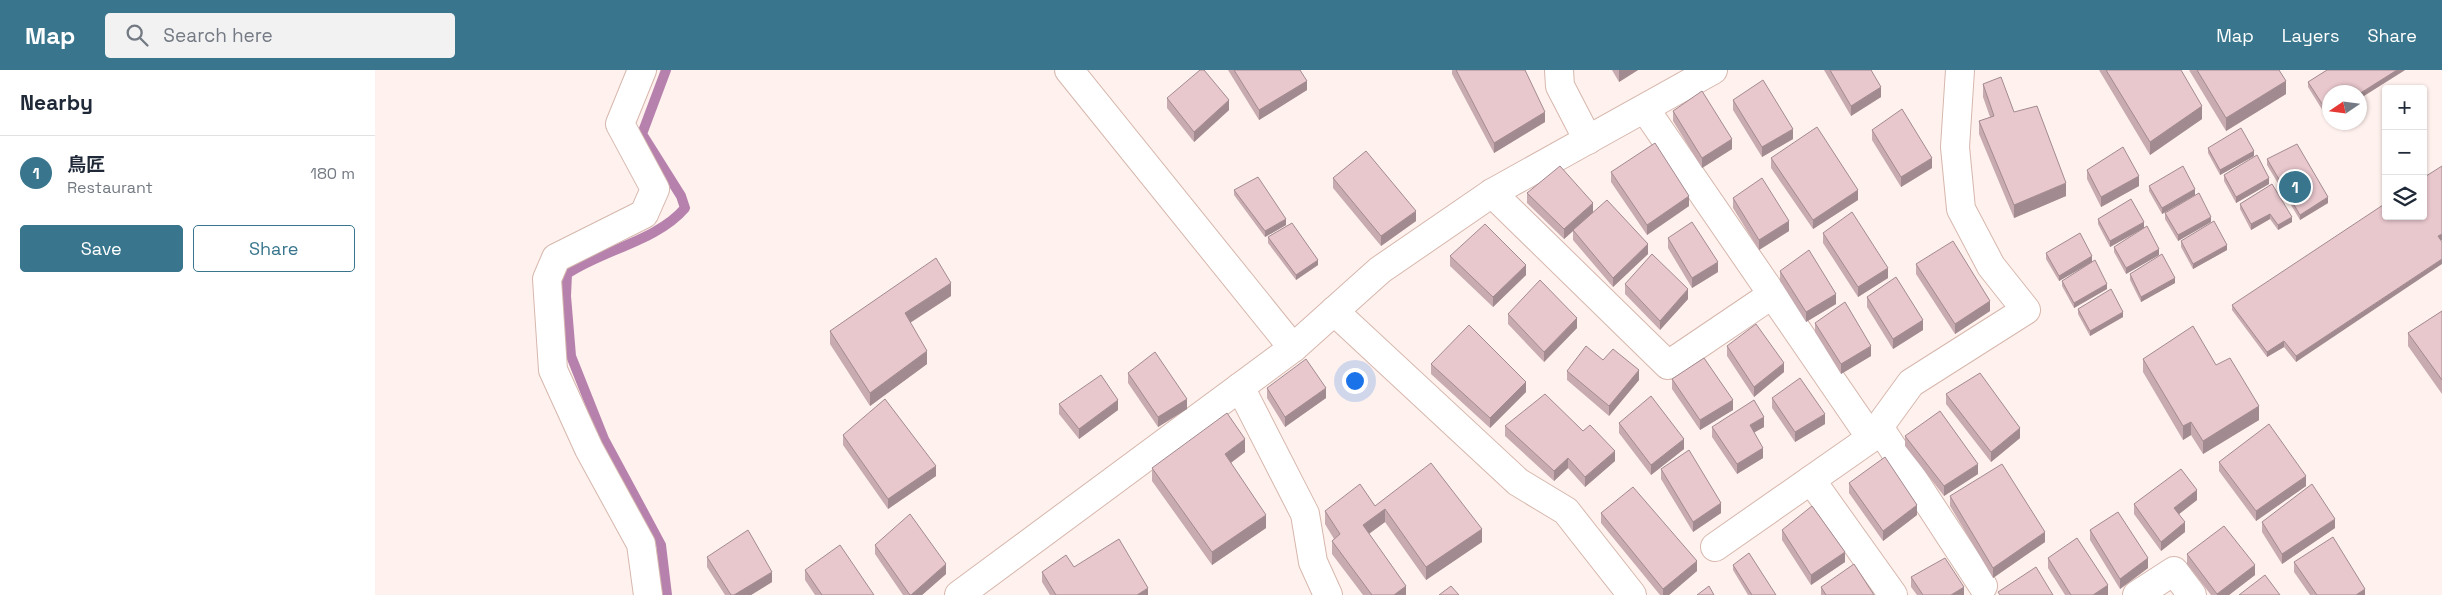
<!DOCTYPE html>
<meta charset="utf-8">
<style>
body{margin:0;font-family:"Space Grotesk","Noto Sans JP",sans-serif;background:#f2f2f3;color:#1f2937}
.controls{position:absolute;right:15px;top:15px;display:grid;overflow:hidden;border-radius:5px;box-shadow:0 1px 4px #0004}
.controls button{width:45px;height:45px;display:grid;place-items:center;padding:0;border:0;border-bottom:1px solid #e0e1e3;background:#fff;color:#1f2937;font:25px sans-serif}
.compass{position:absolute;left:1947px;top:15px;width:45px;height:45px;border-radius:50%;background:#fff;box-shadow:0 1px 4px #0004;rotate:257deg}
.you{position:absolute;left:979px;top:310px;width:18px;height:18px;margin:-12px;border:4px solid #fff;border-radius:50%;background:#1a73e8;box-shadow:0 0 0 8px #1a73e833}
.badge{display:grid;place-items:center;width:32px;height:32px;border-radius:50%;background:#39768d;color:#fff;font-size:16px;font-weight:700}
.pin{position:absolute;translate:-50% -50%;border:2px solid #fff;box-shadow:0 1px 5px #0006}
.list{margin:0;padding:0;list-style:none}
h2{display:flex;justify-content:space-between;align-items:center;height:65px;margin:0;padding:0 20px;font-size:21px}
h2 small{font-size:16px;font-weight:400;color:#747a83}
.list li{display:grid;grid-template-columns:32px 1fr auto;gap:15px;align-items:center;box-sizing:border-box;height:75px;padding:0 20px;border-top:1px solid #e0e1e3}
.list b{display:block;font-size:19px;white-space:nowrap}
.list p{margin:0;font-size:16px;white-space:nowrap;color:#747a83}
.list em{font-size:16px;font-style:normal;color:#747a83}
.actions{display:flex;gap:10px;padding:15px 20px}
.actions a{flex:1;padding:11px 0;border:1px solid #39768d;border-radius:5px;text-align:center;font-size:18px;color:#39768d}
.actions .main{background:#39768d;color:#fff}
.icon{flex:none;width:28px;height:28px;fill:none;stroke:currentColor;stroke-width:2;stroke-linecap:round;stroke-linejoin:round}
.map{position:relative;flex:none;width:2067px;height:525px;overflow:hidden}
header{display:flex;align-items:center;gap:30px;box-sizing:border-box;height:70px;padding:0 25px;background:#39768d;color:#fff}
header strong{font-size:24px}
nav{display:flex;gap:28px;margin-inline-start:auto;font-size:18px}
.search{width:350px;height:45px;background:#f2f2f3;display:flex;align-items:center;gap:12px;box-sizing:border-box;padding:0 18px;border-radius:5px;color:#747a83;font-size:19px}
main{display:flex}
aside{flex:1;background:#fff}
.map>svg:first-child{display:block}
.lines{fill:none;stroke-linecap:round;stroke-linejoin:round}
.stream{stroke:#b682ad;stroke-width:10}
.street-casing{stroke:#d6b7ad;stroke-width:30}
.street{stroke:#fff;stroke-width:28}
.wall{fill:#c8abb0}
.shaded-wall{fill:#a28b90}
.building{fill:#e8c7cd;stroke:#a28b90}
</style>
<header>
<strong>Map</strong>
<div class="search"><svg class="icon" aria-label="search" viewBox="0 0 24 24"><circle cx="10" cy="10" r="6"/><path d="M15 15l6 6"/></svg>Search here</div>
<nav><a>Map</a><a>Layers</a><a>Share</a></nav>
</header>
<main>
<aside>
<h2>Nearby<small></small></h2>
<ul class="list">
<li><span class="badge">1</span><div><b>鳥匠</b><p>Restaurant</p></div><em>180 m</em></li>
</ul>
<div class="actions"><a class="main">Save</a><a>Share</a></div>
</aside>
<div class="map">
<svg width="2067" height="525" viewBox="0 0 2067 525">
<rect width="100%" height="100%" fill="#fff1ed"/>
<g class="lines">
<path class="stream" d="M291,0L267,64L306,126L310,138C282,171 227,180 192,204L191,226L196,286L229,369L286,475L292,525"/>
<defs>
<g id="street">
<path d="M267,0L245,54L280,119L269,144L181,188L172,209L178,300L214,379L266,474L273,525"/>
<path d="M694,0L918,278"/>
<path d="M1184,0L1185,16L1213,70"/>
<path d="M1270,39L1496,368"/>
<path d="M1117,123L1293,295L1398,224"/>
<path d="M959,241L1143,412L1191,441L1257,525"/>
<path d="M865,317L930,444L938,492L953,525"/>
<path d="M1504,357L1608,516"/>
<path d="M1436,410L1518,525"/>
<path d="M1340,477L1496,368L1536,313L1651,240L1616,196L1586,139L1580,77L1585,0"/>
<path d="M584,525L918,278L1005,200L1117,123L1338,0"/>
<path d="M1762,525L1799,501L1817,525"/>
</g>
</defs>
<use href="#street" class="street-casing"/>
<use href="#street" class="street"/>
</g>
<g class="wall">
<path d="M853,0H925L932,20L884,50Z"/>
<path d="M1077,0H1150L1170,52L1119,83L1077,4Z"/>
<path d="M1237,0H1263L1244,12Z"/>
<path d="M1449,0H1496L1506,27L1476,46Z"/>
<path d="M1724,0H1806L1827,49L1775,85Z"/>
<path d="M1814,0H1904L1911,24L1851,61Z"/>
<path d="M1952,0H2030L1984,29V22L1953,49L1933,17V12Z"/>
<path d="M1608,14L1639,42L1691,126L1639,148L1604,64V51L1615,47L1608,27Z"/>
<path d="M792,28L854,40L819,72L792,38Z"/>
<path d="M1358,30L1418,69L1387,87L1358,40Z"/>
<path d="M1298,41L1357,79L1327,98L1298,51Z"/>
<path d="M1497,60L1557,98L1526,117L1497,70Z"/>
<path d="M1833,78L1879,86L1845,105L1833,83Z"/>
<path d="M1396,88L1483,130L1438,159L1396,98Z"/>
<path d="M1892,89L1953,133L1925,150L1892,95Z"/>
<path d="M1712,100L1764,116L1726,137L1712,109Z"/>
<path d="M1236,102L1314,136L1272,165L1236,112Z"/>
<path d="M1849,105L1894,114L1861,133L1849,111Z"/>
<path d="M958,108L1041,151L1006,176L958,118Z"/>
<path d="M1897,114L1917,152L1903,160L1895,149L1876,160L1865,139V134Z"/>
<path d="M1774,116L1820,125L1787,144L1774,121Z"/>
<path d="M859,120L911,155L890,167L859,125Z"/>
<path d="M1152,123L1218,143L1273,184L1238,217L1198,170V161L1189,169L1152,133Z"/>
<path d="M1358,128L1414,161L1384,180L1358,138Z"/>
<path d="M1790,143L1836,152L1803,171L1790,149Z"/>
<path d="M1723,149L1769,158L1735,177L1723,154Z"/>
<path d="M1448,163L1513,208L1483,227L1448,173Z"/>
<path d="M893,167L943,195L921,210L893,173Z"/>
<path d="M1293,168L1343,202L1317,218L1293,178Z"/>
<path d="M2066,170L1921,292L1909,277L1892,287L1857,240V235Z"/>
<path d="M1806,171L1852,180L1818,199L1806,177Z"/>
<path d="M1739,177L1784,185L1751,204L1739,182Z"/>
<path d="M1671,183L1717,192L1684,211L1671,189Z"/>
<path d="M1075,186L1151,205L1118,237L1075,196Z"/>
<path d="M1541,194L1615,241L1580,264L1541,204Z"/>
<path d="M1405,201L1461,234L1431,252L1405,211Z"/>
<path d="M1755,204L1800,213L1766,232L1755,210Z"/>
<path d="M1687,211L1732,219L1699,238L1687,216Z"/>
<path d="M1250,214L1313,229L1285,260L1250,224Z"/>
<path d="M576,226L535,253L552,294L495,336L455,274V261Z"/>
<path d="M1492,227L1548,260L1518,279L1492,237Z"/>
<path d="M1703,239L1748,247L1715,266L1703,244Z"/>
<path d="M2067,241V324L2033,276V263Z"/>
<path d="M1133,244L1202,258L1169,292L1133,254Z"/>
<path d="M1440,253L1496,286L1466,304L1440,262Z"/>
<path d="M1352,276L1409,302L1379,327L1352,286Z"/>
<path d="M1768,289L1884,350L1828,384L1816,365L1808,370L1768,302Z"/>
<path d="M1228,290L1264,310L1234,346L1192,310V301Z"/>
<path d="M1056,294L1151,322L1115,358L1056,304Z"/>
<path d="M753,303L812,339L783,357L753,313Z"/>
<path d="M1297,309L1358,340L1325,360L1297,319Z"/>
<path d="M892,318L951,328L910,357L892,328Z"/>
<path d="M1571,324L1645,368L1616,392L1571,334Z"/>
<path d="M1397,328L1450,354L1420,372L1397,338Z"/>
<path d="M684,334L743,340L704,369L684,344Z"/>
<path d="M1244,353L1309,379L1276,405L1244,363Z"/>
<path d="M1130,356L1240,391L1210,417L1193,398L1179,411L1130,366Z"/>
<path d="M1337,357H1389L1379,362L1388,388L1362,404L1337,367Z"/>
<path d="M468,365L561,406L513,439L468,375Z"/>
<path d="M1530,366L1603,404L1569,426L1530,376Z"/>
<path d="M870,382L856,393L891,458L837,495L777,411V398Z"/>
<path d="M1844,392L1931,416L1881,451L1844,401Z"/>
<path d="M1286,399L1346,443L1318,462L1286,409Z"/>
<path d="M1474,413L1542,445L1508,471L1474,423Z"/>
<path d="M1575,426L1670,472L1618,508L1575,436Z"/>
<path d="M1822,430L1804,444L1810,462L1786,481L1759,444V434Z"/>
<path d="M1000,436L1107,472L1051,510L1010,452L994,464L1031,525H988L957,484V471L959,469L950,454V441Z"/>
<path d="M1226,443L1322,501L1294,525H1285L1226,453Z"/>
<path d="M1887,452L1960,458L1907,494L1887,462Z"/>
<path d="M1407,460L1470,492L1436,515L1407,470Z"/>
<path d="M1715,460L1773,498L1745,519L1715,470Z"/>
<path d="M500,475L571,504L547,525H528L500,484Z"/>
<path d="M1812,484L1880,505L1854,525H1836L1812,494Z"/>
<path d="M332,487L397,512L376,525H350L332,497Z"/>
<path d="M1673,488L1733,525H1690L1673,498Z"/>
<path d="M1919,492L1990,525H1935L1919,502Z"/>
<path d="M1358,495L1401,525H1373L1358,500Z"/>
<path d="M699,497L773,525H675L667,512V502Z"/>
<path d="M430,500L499,525H440L430,510Z"/>
<path d="M1536,507L1589,525H1542L1536,517Z"/>
<path d="M1446,517L1499,525H1446Z"/>
</g>
<g class="shaded-wall">
<path d="M1244,0H1263L1244,12Z"/>
<path d="M2022,0H2030L1984,29V24Z"/>
<path d="M932,11V20L884,50V40Z"/>
<path d="M1911,11V24L1851,61V48Z"/>
<path d="M1506,17V27L1476,46V36Z"/>
<path d="M854,30V40L819,72V62Z"/>
<path d="M1827,36V49L1775,85V72Z"/>
<path d="M1170,42V52L1119,83V73Z"/>
<path d="M1418,59V69L1387,87V77Z"/>
<path d="M1357,69V79L1327,98V88Z"/>
<path d="M1879,81V86L1845,105V100Z"/>
<path d="M1557,88V98L1526,117V107Z"/>
<path d="M1764,106V116L1726,137V127Z"/>
<path d="M1894,108V114L1861,133V127Z"/>
<path d="M1691,113V126L1639,148V135Z"/>
<path d="M1820,119V125L1787,144V138Z"/>
<path d="M1483,120V130L1438,159V150Z"/>
<path d="M1314,126V136L1272,165V155Z"/>
<path d="M1953,127V133L1925,150V145Z"/>
<path d="M1218,133V143L1189,169V159Z"/>
<path d="M1041,141V151L1006,176V166Z"/>
<path d="M1895,144V149L1876,160V154Z"/>
<path d="M1836,147V152L1803,171V165Z"/>
<path d="M1917,147V152L1903,160V155Z"/>
<path d="M911,149V155L890,167V161Z"/>
<path d="M1414,151V161L1384,180V170Z"/>
<path d="M1769,152V158L1735,177V171Z"/>
<path d="M2067,164V170L2063,172V166Z"/>
<path d="M1273,174V184L1238,217V208Z"/>
<path d="M1852,175V180L1818,199V194Z"/>
<path d="M1784,179V185L1751,204V198Z"/>
<path d="M1717,186V192L1684,211V206Z"/>
<path d="M2067,189V194L1921,292V286Z"/>
<path d="M943,190V195L921,210V205Z"/>
<path d="M1343,192V202L1317,218V208Z"/>
<path d="M1151,195V205L1118,237V227Z"/>
<path d="M1513,198V208L1483,227V217Z"/>
<path d="M1800,208V213L1766,232V227Z"/>
<path d="M576,213V226L530,256V243Z"/>
<path d="M1732,214V219L1699,238V233Z"/>
<path d="M1313,219V229L1285,260V251Z"/>
<path d="M1461,224V234L1431,252V242Z"/>
<path d="M1615,231V241L1580,264V254Z"/>
<path d="M1748,242V247L1715,266V261Z"/>
<path d="M1202,248V258L1169,292V282Z"/>
<path d="M1548,250V260L1518,279V269Z"/>
<path d="M1909,271V277L1892,287V282Z"/>
<path d="M1496,276V286L1466,304V294Z"/>
<path d="M552,281V294L495,336V323Z"/>
<path d="M1409,293V302L1379,327V317Z"/>
<path d="M1264,300V310L1234,346V336Z"/>
<path d="M1151,312V322L1115,358V348Z"/>
<path d="M951,318V328L910,357V347Z"/>
<path d="M812,329V339L783,357V347Z"/>
<path d="M743,330V340L704,369V359Z"/>
<path d="M1358,330V340L1325,360V350Z"/>
<path d="M1884,336V350L1828,384V371Z"/>
<path d="M1450,344V354L1420,372V362Z"/>
<path d="M1389,347V357L1375,365V355Z"/>
<path d="M1816,352V365L1808,370V356Z"/>
<path d="M1645,358V368L1616,392V382Z"/>
<path d="M870,369V382L850,397V384Z"/>
<path d="M1309,369V379L1276,405V395Z"/>
<path d="M1388,378V388L1362,404V394Z"/>
<path d="M1240,381V391L1210,417V407Z"/>
<path d="M1193,388V398L1179,411V401Z"/>
<path d="M1603,394V404L1569,426V416Z"/>
<path d="M561,396V406L513,439V429Z"/>
<path d="M1931,406V416L1881,451V441Z"/>
<path d="M1822,420V430L1799,448V438Z"/>
<path d="M1346,433V443L1318,462V452Z"/>
<path d="M1542,435V445L1508,471V461Z"/>
<path d="M1010,439V452L988,468V455Z"/>
<path d="M891,445V458L837,495V482Z"/>
<path d="M1960,449V458L1907,494V484Z"/>
<path d="M1810,452V462L1786,481V472Z"/>
<path d="M1107,459V472L1051,510V497Z"/>
<path d="M1670,462V472L1618,508V498Z"/>
<path d="M1470,482V492L1436,515V505Z"/>
<path d="M1773,488V498L1745,519V509Z"/>
<path d="M1322,491V501L1294,525H1288V519Z"/>
<path d="M571,494V504L547,525H536Z"/>
<path d="M1880,495V505L1854,525H1842V524Z"/>
<path d="M397,502V512L376,525H359Z"/>
<path d="M1733,515V525H1718Z"/>
<path d="M1031,516V525H1019Z"/>
<path d="M1589,517V525H1576Z"/>
<path d="M773,518V525H762Z"/>
<path d="M1990,519V525H1981Z"/>
</g>
<g class="building">
<path d="M825,0H829L854,30L819,62L792,28Z"/>
<path d="M859,0H925L932,11L884,40Z"/>
<path d="M1081,0H1150L1170,42L1119,73Z"/>
<path d="M1455,0H1496L1506,17L1476,36Z"/>
<path d="M1731,0H1806L1827,36L1775,72Z"/>
<path d="M1822,0H1904L1911,11L1851,48Z"/>
<path d="M1952,0H2022L1984,24V22H1954V42L1953,43L1933,12Z"/>
<path d="M1626,7L1639,42L1662,36L1691,113L1639,135L1604,51L1619,46L1608,14Z"/>
<path d="M1388,10L1418,59L1387,77L1358,30Z"/>
<path d="M1327,21L1357,69L1327,88L1298,41Z"/>
<path d="M1527,39L1557,88L1526,107L1497,60Z"/>
<path d="M1442,57L1483,120L1438,150L1396,88Z"/>
<path d="M1866,58L1879,81L1845,100L1833,78Z"/>
<path d="M1280,73L1314,126L1272,155L1236,102Z"/>
<path d="M1922,74L1953,127L1925,145L1892,89Z"/>
<path d="M1748,77L1764,106L1726,127L1712,100Z"/>
<path d="M991,81L1041,141L1006,166L958,108Z"/>
<path d="M1882,85L1894,108L1861,127L1849,105Z"/>
<path d="M1185,96L1218,133L1189,159L1152,123Z"/>
<path d="M1808,96L1820,119L1787,138L1774,116Z"/>
<path d="M2067,96V164L2063,166L2067,172V189L1921,286L1909,271L1892,282L1857,235L2011,133V146H2048V108Z"/>
<path d="M883,107L911,149L890,161L859,120Z"/>
<path d="M1387,108L1414,151L1384,170L1358,128Z"/>
<path d="M1897,114L1917,147L1903,155L1895,144L1876,154L1865,134Z"/>
<path d="M1824,123L1836,147L1803,165L1790,143Z"/>
<path d="M1756,129L1769,152L1735,171L1723,149Z"/>
<path d="M1232,130L1273,174L1238,208L1198,160Z"/>
<path d="M1477,142L1513,198L1483,217L1448,163Z"/>
<path d="M1839,151L1852,175L1818,194L1806,171Z"/>
<path d="M1317,152L1343,192L1317,208L1293,168Z"/>
<path d="M917,153L943,190L921,205L893,167Z"/>
<path d="M1110,154L1151,195L1118,227L1075,186Z"/>
<path d="M1772,156L1784,179L1751,198L1739,177Z"/>
<path d="M1705,163L1717,186L1684,206L1671,183Z"/>
<path d="M1578,171L1615,231L1580,254L1541,194Z"/>
<path d="M1434,180L1461,224L1431,242L1405,201Z"/>
<path d="M1277,184L1313,219L1285,251L1250,214Z"/>
<path d="M1787,184L1800,208L1766,227L1755,204Z"/>
<path d="M561,188L576,213L530,243L552,281L495,323L455,261Z"/>
<path d="M1720,190L1732,214L1699,233L1687,211Z"/>
<path d="M1521,207L1548,250L1518,269L1492,227Z"/>
<path d="M1165,210L1202,248L1169,282L1133,244Z"/>
<path d="M1736,219L1748,242L1715,261L1703,239Z"/>
<path d="M1470,232L1496,276L1466,294L1440,253Z"/>
<path d="M2067,241V310L2033,263Z"/>
<path d="M1381,254L1409,293L1379,317L1352,276Z"/>
<path d="M1094,255L1151,312L1115,348L1056,294Z"/>
<path d="M1818,256L1841,295L1855,288L1884,336L1828,371L1816,352L1808,356L1768,289Z"/>
<path d="M1211,276L1228,290L1238,279L1264,300L1234,336L1192,301Z"/>
<path d="M780,282L812,329L783,347L753,303Z"/>
<path d="M1329,288L1358,330L1325,350L1297,309Z"/>
<path d="M931,289L951,318L910,347L892,318Z"/>
<path d="M1605,303L1645,358L1616,382L1571,324Z"/>
<path d="M726,305L743,330L704,359L684,334Z"/>
<path d="M1425,308L1450,344L1420,362L1397,328Z"/>
<path d="M1170,324L1208,361L1215,355L1240,381L1210,407L1193,388L1179,401L1130,356Z"/>
<path d="M1276,326L1309,369L1276,395L1244,353Z"/>
<path d="M510,329L561,396L513,429L468,365Z"/>
<path d="M1379,330L1389,347L1375,355L1388,378L1362,394L1337,357Z"/>
<path d="M1565,341L1603,394L1569,416L1530,366Z"/>
<path d="M852,343L870,369L850,384L891,445L837,482L777,398Z"/>
<path d="M1894,354L1931,406L1881,441L1844,392Z"/>
<path d="M1314,380L1346,433L1318,452L1286,399Z"/>
<path d="M1510,387L1542,435L1508,461L1474,413Z"/>
<path d="M1056,393L1107,459L1051,497L1010,439L988,455L1031,516L1019,525H997L957,471L965,464L950,441L985,414L1000,436Z"/>
<path d="M1627,394L1670,462L1618,498L1575,426Z"/>
<path d="M1806,399L1822,420L1799,438L1810,452L1786,472L1759,434Z"/>
<path d="M1937,414L1960,449L1907,484L1887,452Z"/>
<path d="M1258,417L1322,491L1288,519L1226,443Z"/>
<path d="M1437,436L1470,482L1436,505L1407,460Z"/>
<path d="M1743,442L1773,488L1745,509L1715,460Z"/>
<path d="M535,444L571,494L536,525H535L500,475Z"/>
<path d="M1849,456L1880,495L1842,524L1812,484Z"/>
<path d="M373,460L397,502L359,525H356L332,487Z"/>
<path d="M1958,467L1990,519L1981,525H1942L1919,492Z"/>
<path d="M1702,468L1733,515L1718,525H1696L1673,488Z"/>
<path d="M744,469L773,518L762,525H681L667,502L691,485L699,497Z"/>
<path d="M465,475L499,525H447L430,500Z"/>
<path d="M1374,483L1401,525H1377L1358,495Z"/>
<path d="M1570,488L1589,517L1576,525H1548L1536,507Z"/>
<path d="M1479,494L1499,525H1451L1446,517Z"/>
<path d="M1661,497L1678,525H1625L1623,522Z"/>
<path d="M1890,505L1905,525H1864Z"/>
<path d="M1076,516L1084,525H1064Z"/>
<path d="M1334,516L1339,525H1322Z"/>
</g>
</svg>
<div class="controls">
<button>+</button>
<button>−</button>
<button><svg class="icon" aria-label="layers" viewBox="0 0 24 24"><path d="M12 4l9 5-9 5-9-5zM3 14l9 5 9-5"/></svg></button>
</div>
<svg class="compass" viewBox="-18 -18 36 36"><path d="M0-13l5 13h-10z" fill="#e53935"/><path d="M0 13l5-13h-10z" fill="#747a83"/></svg>
<div class="you"></div>
<div class="pin badge" style="left:1920px;top:117px">1</div>
</div>
</main>
